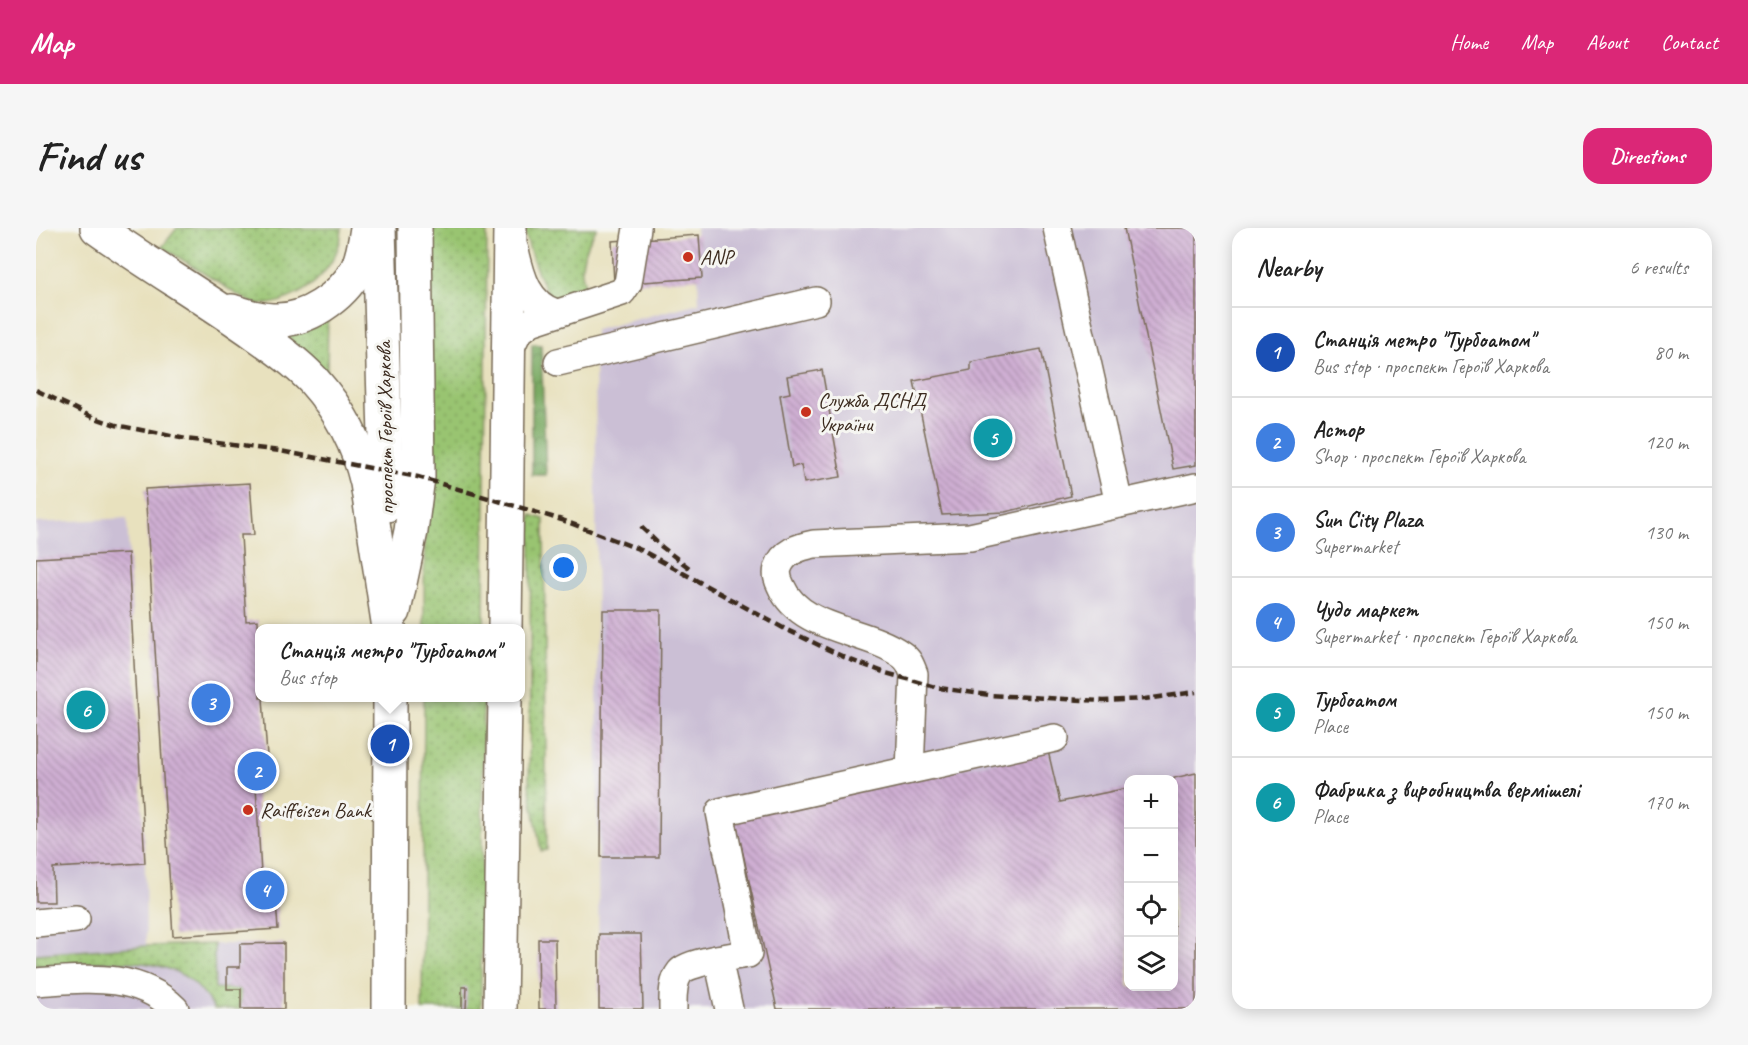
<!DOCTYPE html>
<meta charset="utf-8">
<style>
body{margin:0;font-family:Caveat,sans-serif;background:#f6f6f6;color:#222}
.controls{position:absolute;right:18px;bottom:18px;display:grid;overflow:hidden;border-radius:12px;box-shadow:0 3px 15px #0003}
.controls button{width:54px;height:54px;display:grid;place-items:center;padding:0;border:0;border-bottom:2px solid #e0e0e0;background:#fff;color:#222;font:30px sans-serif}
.you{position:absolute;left:528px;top:340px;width:21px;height:21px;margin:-15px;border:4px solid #fff;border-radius:50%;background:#1a73e8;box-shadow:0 0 0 9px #1a73e833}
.badge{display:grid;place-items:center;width:39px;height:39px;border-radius:50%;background:#db2777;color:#fff;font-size:20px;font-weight:700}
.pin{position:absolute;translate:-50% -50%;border:3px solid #fff;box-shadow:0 2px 6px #0006}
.popup{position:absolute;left:219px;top:396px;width:270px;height:78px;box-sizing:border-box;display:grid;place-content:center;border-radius:12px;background:#fff;filter:drop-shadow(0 2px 4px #0005);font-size:20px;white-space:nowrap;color:#767676}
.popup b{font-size:22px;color:#222}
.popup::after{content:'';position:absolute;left:50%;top:100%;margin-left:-12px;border:12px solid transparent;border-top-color:#fff}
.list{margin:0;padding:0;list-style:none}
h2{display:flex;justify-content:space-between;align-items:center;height:78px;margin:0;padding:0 24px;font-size:26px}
h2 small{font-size:20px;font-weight:400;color:#767676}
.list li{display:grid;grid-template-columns:39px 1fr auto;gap:18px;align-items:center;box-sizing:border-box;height:90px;padding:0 24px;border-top:2px solid #e0e0e0}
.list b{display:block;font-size:22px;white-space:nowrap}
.list p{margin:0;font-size:20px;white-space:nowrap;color:#767676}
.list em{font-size:20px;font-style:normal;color:#767676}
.icon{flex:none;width:33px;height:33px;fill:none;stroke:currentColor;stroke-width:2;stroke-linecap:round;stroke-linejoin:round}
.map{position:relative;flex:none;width:1160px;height:781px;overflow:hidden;border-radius:18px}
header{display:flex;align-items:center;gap:36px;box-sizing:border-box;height:84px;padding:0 30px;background:#db2777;color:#fff}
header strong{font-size:28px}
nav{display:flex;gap:33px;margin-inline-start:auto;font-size:21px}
.intro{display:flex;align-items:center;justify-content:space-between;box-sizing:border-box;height:144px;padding:0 36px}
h1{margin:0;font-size:42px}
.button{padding:15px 27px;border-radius:18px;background:#db2777;color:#fff;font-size:21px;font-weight:700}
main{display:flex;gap:36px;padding:0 36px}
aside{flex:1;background:#fff;border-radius:18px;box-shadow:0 3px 15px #0003}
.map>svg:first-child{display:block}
.industrial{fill:#cbbfd5;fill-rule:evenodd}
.grass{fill:url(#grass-dots);stroke:#6a7748;stroke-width:1.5}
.forest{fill:url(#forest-crowns);stroke:#5a6a40;stroke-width:1.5}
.building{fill:url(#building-back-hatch)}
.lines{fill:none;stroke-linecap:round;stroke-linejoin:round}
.minor-casing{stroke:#786a56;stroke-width:30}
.major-casing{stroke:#786a56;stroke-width:36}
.minor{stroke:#fff;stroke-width:27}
.major{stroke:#fff;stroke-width:33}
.rail{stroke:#3b2a1e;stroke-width:4.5;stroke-dasharray:9 4.5;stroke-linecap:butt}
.poi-dot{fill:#c8321e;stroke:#f6f6f2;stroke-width:2}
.labels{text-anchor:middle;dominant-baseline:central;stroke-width:6;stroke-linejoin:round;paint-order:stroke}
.poi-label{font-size:21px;fill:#3b2a1e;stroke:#f6f6f2;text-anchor:start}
.street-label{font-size:21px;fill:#3b2a1e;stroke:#f6f6f2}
</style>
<header>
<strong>Map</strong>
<nav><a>Home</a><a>Map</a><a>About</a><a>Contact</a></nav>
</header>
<div class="intro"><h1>Find us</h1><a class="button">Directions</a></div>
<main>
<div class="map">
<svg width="1160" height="781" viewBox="0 0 1160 781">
<defs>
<pattern id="grass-dots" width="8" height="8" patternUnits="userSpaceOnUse" patternTransform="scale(1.5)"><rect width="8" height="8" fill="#99c471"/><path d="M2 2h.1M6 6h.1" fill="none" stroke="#7e9f5c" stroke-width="1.8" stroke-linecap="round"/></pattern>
<pattern id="forest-crowns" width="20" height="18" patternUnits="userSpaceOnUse" patternTransform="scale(1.5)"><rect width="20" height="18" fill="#7aaa63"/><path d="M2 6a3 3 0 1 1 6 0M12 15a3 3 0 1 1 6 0" fill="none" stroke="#658b51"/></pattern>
<pattern id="building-back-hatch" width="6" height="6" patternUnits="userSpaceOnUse" patternTransform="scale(1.5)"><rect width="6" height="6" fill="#cfafd3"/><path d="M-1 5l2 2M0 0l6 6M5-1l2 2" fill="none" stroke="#a98fab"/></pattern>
</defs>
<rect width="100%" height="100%" fill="#f6f6f2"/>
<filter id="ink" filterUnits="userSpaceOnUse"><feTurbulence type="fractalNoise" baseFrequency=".0167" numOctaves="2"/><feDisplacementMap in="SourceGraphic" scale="12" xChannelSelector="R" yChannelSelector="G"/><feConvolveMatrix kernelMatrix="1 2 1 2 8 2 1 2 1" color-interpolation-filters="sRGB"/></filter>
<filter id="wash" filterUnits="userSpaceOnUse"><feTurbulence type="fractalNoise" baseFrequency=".008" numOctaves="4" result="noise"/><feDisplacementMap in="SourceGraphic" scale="24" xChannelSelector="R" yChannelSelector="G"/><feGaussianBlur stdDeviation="1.35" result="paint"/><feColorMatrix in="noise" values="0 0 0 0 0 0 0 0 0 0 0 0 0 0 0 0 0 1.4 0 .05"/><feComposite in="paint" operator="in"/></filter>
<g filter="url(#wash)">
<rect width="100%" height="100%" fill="#e8e1be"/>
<g class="industrial">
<path d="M660,0H1160V781H563L559,102L663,75ZM1092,552H1138V758H1092Z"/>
<path d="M91,290L109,635L110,717L204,716V739H191V761H205V781H0V295Z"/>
</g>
<g class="grass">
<path d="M141,0H306C305,21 295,38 280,53C268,65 239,79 221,76C208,73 196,63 185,56C165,44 146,31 126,19Z"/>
<path d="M387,0H451L448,400H388L389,256Z"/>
<path d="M489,0H561C553,13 545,28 546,44C546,50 551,56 546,62C543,65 538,67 534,69C528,72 523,73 517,69C505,62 490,14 489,0Z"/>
<path d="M292,80L291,148L241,99Z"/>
<path d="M495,287L508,291L511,622L505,623L493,558Z"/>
<path d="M388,470H447L445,781H386Z"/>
<path d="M178,716L179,760L205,761V781H178C172,771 164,760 154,752C116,723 46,736 0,738V726L110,718Z"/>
</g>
<path class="forest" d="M496,116L505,117L510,247H496Z"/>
<g id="blocks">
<g class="building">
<path d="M1088,0H1160V237L1137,241Z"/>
<path d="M663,7L666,50L578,56L576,13Z"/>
<path d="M1005,121L1035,268L969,284L906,287L878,153L935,142V134Z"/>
<path d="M786,142L805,249L768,255L765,237L756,239L744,167L754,165L751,148Z"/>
<path d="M214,255L218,307H205L210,393L222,392L224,470H227L233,557L220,558L225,646L238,645L242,701L137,708L109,261Z"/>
<path d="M92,325L109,635L17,640L18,674H0V330Z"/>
<path d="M567,382H625L623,629H565Z"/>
<path d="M1012,523L1024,574L1092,560V758H1138V550L1160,545V781H741L699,589Z"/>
<path d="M563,706H605L607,781H563Z"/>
<path d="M502,711H519L520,781H503Z"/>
<path d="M248,715V781H205V761H191V739H204V716Z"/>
<path d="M426,759H431L430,781H426Z"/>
</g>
</g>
</g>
<g filter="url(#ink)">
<use href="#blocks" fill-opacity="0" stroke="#786a56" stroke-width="1.5"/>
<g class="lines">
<defs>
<g id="minor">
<path d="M1021,0L1083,276"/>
<path d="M479,22C485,49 492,76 520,85"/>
<path d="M472,125L482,104L495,94L586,64L592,55L601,0"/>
<path d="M522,134L780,73"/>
<path d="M874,542L878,446C875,438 873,432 866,427C831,401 764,403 745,358C742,352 740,347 742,340C747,324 763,319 778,316L934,309L1160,259"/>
<path d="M0,695L40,691"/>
<path d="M682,731L693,781"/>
<path d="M0,754C48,751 101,743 139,781"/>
<path d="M637,781C637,769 636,754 644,744C652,734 698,728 712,726L684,584L1019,510"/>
</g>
<g id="major">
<path d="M61,0C113,37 168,69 220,106C240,120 260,134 277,152C304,182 322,216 331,255L353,400"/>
<path d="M343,0L351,277"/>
<path d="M196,83C209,87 223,92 237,92C270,94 306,69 321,41C327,28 329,14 331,0"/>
<path d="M358,383L375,303L382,249L379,0"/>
<path d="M469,400L474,0"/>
<path d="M353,781L354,470"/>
<path d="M464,781L469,470"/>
</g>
</defs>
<use href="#minor" class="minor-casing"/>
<use href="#major" class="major-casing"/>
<use href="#minor" class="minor"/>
<use href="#major" class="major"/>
<g class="rail">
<path d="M0,162L56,189L80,197L150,211L244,223L382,249L526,292L605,322L749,401L812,431L850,445L903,460L953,467L1067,473L1109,471L1160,464"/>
<path d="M605,299L626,319L656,342"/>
</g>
</g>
</g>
<g class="poi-dot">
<circle cx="652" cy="29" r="6"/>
<circle cx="770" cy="184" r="6"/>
<circle cx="212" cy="582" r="6"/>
</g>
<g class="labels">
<g class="poi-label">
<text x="664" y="29">ANP</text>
<text x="782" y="172">Служба ДСНД<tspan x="782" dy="24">України</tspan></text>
<text x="224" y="582">Raiffeisen Bank</text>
</g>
<g class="street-label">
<text transform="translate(349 200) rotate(-91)">проспект Героїв Харкова</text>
</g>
</g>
</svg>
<div class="controls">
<button>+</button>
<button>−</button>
<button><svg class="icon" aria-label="locate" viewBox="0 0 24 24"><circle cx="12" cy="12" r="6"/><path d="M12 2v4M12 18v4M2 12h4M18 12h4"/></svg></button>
<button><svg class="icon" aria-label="layers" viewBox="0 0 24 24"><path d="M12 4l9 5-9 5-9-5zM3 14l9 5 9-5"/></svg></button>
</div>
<div class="you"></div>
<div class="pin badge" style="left:354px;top:516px;background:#1a4fb4">1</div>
<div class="popup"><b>Станція метро &quot;Турбоатом&quot;</b>Bus stop</div>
<div class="pin badge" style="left:221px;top:543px;background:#3f7fe0">2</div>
<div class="pin badge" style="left:175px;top:475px;background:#3f7fe0">3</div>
<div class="pin badge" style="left:229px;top:662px;background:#3f7fe0">4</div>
<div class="pin badge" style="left:957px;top:210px;background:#0f9aa8">5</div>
<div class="pin badge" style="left:50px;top:482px;background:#0f9aa8">6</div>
</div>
<aside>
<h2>Nearby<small>6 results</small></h2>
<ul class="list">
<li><span class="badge" style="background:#1a4fb4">1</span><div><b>Станція метро &quot;Турбоатом&quot;</b><p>Bus stop · проспект Героїв Харкова</p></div><em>80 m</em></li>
<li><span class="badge" style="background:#3f7fe0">2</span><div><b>Астор</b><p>Shop · проспект Героїв Харкова</p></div><em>120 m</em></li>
<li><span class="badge" style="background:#3f7fe0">3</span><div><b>Sun City Plaza</b><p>Supermarket</p></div><em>130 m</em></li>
<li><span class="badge" style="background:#3f7fe0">4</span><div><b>Чудо маркет</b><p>Supermarket · проспект Героїв Харкова</p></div><em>150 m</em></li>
<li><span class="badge" style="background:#0f9aa8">5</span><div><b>Турбоатом</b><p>Place</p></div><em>150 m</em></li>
<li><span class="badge" style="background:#0f9aa8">6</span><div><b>Фабрика з виробництва вермішелі</b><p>Place</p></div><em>170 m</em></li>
</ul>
</aside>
</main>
